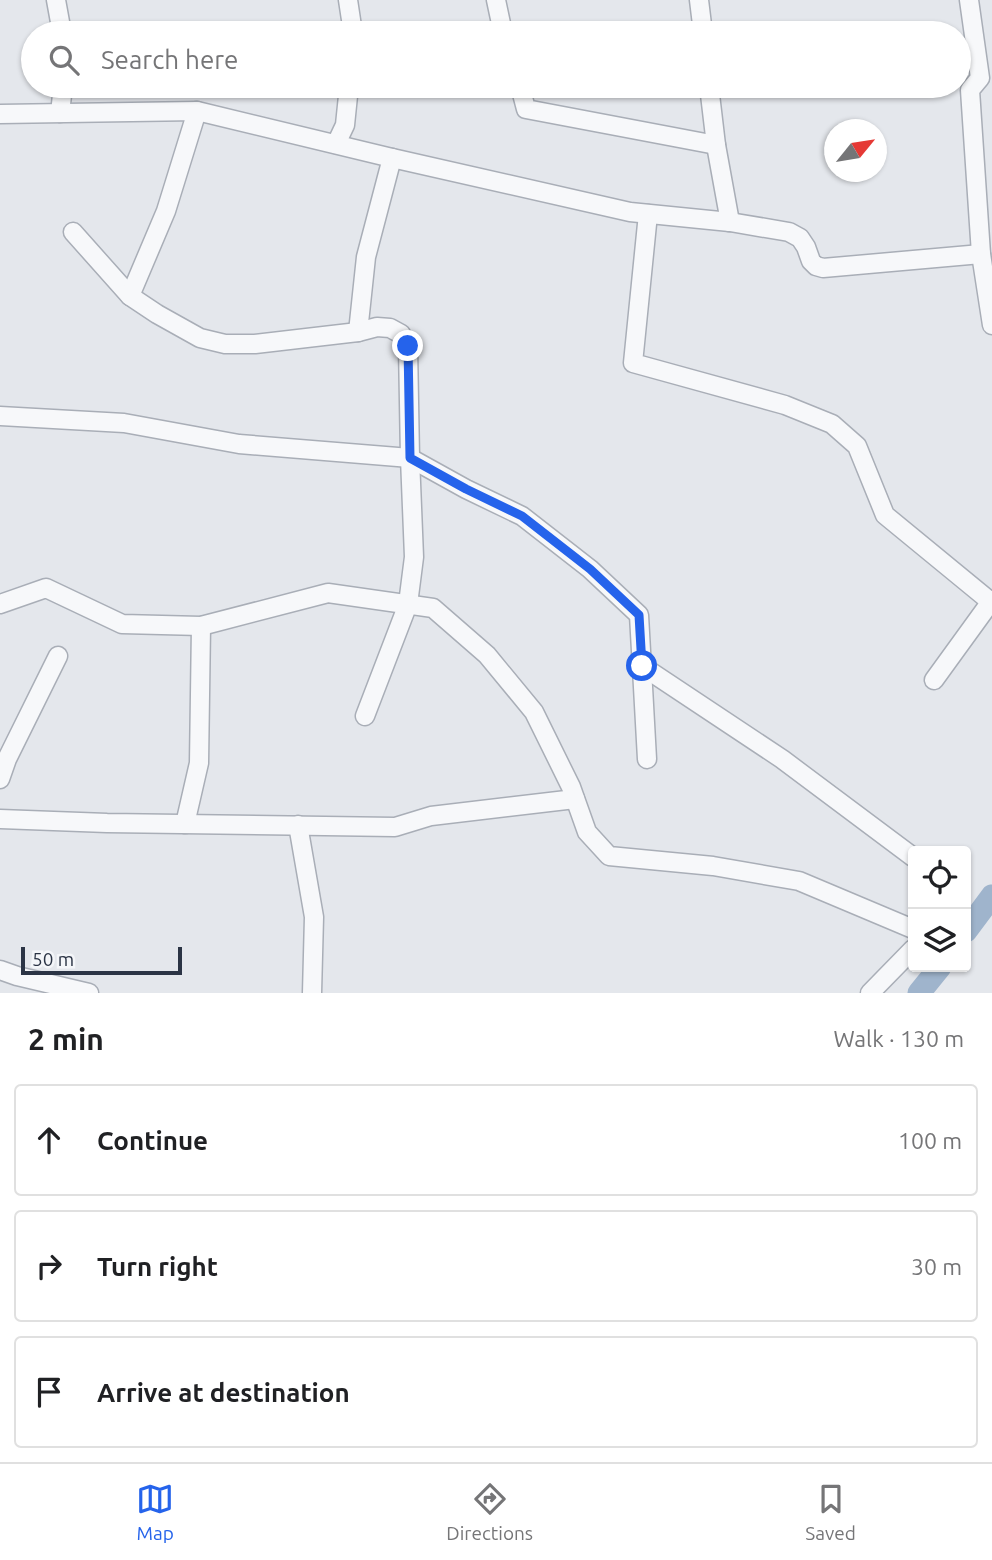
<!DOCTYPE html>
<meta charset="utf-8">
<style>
body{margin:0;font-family:Ubuntu,sans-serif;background:#f6f6f6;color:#202124}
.controls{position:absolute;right:21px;bottom:21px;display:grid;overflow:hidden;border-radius:7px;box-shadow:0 2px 5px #0004}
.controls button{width:63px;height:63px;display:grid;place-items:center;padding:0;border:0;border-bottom:2px solid #e0e0e0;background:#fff;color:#202124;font:35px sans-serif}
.compass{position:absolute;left:824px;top:119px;width:63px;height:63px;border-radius:50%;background:#fff;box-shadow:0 2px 5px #0004;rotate:60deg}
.scale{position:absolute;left:21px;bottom:18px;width:161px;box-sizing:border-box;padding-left:7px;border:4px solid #2b3445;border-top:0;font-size:19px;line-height:24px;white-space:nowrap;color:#2b3445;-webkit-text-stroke:5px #f4f6f9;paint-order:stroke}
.stop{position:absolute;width:21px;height:21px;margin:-16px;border:5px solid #2563eb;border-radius:50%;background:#fff}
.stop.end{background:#2563eb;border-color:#fff;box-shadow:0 2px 7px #0008}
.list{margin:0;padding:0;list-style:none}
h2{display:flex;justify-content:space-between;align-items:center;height:91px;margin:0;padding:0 28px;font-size:30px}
h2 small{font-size:23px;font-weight:400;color:#757577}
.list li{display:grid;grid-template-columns:46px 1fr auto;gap:21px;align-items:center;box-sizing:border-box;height:112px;margin:0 14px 14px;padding:0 14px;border:2px solid #e0e0e0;border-radius:7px}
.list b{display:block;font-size:26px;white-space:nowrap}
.list em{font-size:23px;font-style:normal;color:#757577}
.icon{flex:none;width:38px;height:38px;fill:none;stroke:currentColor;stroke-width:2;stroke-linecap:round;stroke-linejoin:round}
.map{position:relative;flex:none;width:992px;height:993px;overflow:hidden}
.search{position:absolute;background:#fff;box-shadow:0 2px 5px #0004;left:21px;right:21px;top:21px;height:77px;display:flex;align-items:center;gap:18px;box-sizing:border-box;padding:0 24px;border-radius:38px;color:#757577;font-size:26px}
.sheet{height:469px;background:#fff}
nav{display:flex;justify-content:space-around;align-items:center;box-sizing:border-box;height:98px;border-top:2px solid #e0e0e0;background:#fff;font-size:19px;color:#757577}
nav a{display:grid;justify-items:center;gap:4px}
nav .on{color:#2563eb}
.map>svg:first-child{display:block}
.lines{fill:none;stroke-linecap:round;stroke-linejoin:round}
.canal{stroke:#9fb4cc;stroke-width:23}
.street-casing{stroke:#a9aeb7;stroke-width:21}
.street{stroke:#f7f8fa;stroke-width:18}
.route{stroke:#2563eb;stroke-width:9}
</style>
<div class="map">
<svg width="992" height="993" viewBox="0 0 992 993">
<rect width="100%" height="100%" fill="#e4e7ec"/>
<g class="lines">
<g class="canal">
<path d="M966,931L992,896"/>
<path d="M919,993L940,967"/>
</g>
<defs>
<g id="street">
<path d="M56,0L62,33"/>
<path d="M348,0L353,33"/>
<path d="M496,0L503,33"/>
<path d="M699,0L703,33"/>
<path d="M969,0L980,78L970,90L981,254L992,325"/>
<path d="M520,86L526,109L716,145"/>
<path d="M709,86L716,145L730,222"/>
<path d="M60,113L63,86"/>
<path d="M0,114L197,111L392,158L630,212L730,222L789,232L800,238L806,247L811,261L816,266L823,268L981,254"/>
<path d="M336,144L345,125L349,86"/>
<path d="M648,214L633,363L785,405L832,424L857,446L885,515L991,602"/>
<path d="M73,232L130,296L157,314L200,338L225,344H255L358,332L377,327L390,328L401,334L408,346L410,458L414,557L408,604L365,716"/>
<path d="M130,296L166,211L197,111"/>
<path d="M358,332L366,257L392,158"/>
<path d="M0,416L124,423L239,444L410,458L466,489L522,516L590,569L639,615L647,759"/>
<path d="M0,604L46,588L122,624L201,626L328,593L433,608L487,655L534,712L571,787L587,832L609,856L713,866L799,881L913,929"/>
<path d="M642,666L782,759L913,857"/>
<path d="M934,680L992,600"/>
<path d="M0,779L7,759L58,656"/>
<path d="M0,819L107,823L395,827L431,816L575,799"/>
<path d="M185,824L199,763L201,626"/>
<path d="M298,825L314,917L312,993"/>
<path d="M0,970L17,976L89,993"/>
<path d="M870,993L913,949"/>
</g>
</defs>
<use href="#street" class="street-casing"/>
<use href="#street" class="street"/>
</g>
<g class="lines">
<path class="route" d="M408,346L410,458L466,489L522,516L590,569L639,615L642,666"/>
</g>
</svg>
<div class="controls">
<button><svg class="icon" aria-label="locate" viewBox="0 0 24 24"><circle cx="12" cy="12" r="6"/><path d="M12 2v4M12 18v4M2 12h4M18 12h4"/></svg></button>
<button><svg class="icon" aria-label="layers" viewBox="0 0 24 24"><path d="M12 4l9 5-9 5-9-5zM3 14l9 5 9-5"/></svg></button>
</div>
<svg class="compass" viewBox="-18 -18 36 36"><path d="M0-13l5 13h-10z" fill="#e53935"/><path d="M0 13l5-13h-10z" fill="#757577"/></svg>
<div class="scale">50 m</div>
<div class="stop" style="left:642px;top:666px"></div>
<div class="stop end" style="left:408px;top:346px"></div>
<div class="search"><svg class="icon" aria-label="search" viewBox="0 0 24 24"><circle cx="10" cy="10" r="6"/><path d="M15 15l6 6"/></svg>Search here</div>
</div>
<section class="sheet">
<h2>2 min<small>Walk · 130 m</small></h2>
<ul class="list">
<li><svg class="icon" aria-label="ahead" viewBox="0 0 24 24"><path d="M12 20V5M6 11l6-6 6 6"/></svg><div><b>Continue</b></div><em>100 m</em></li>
<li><svg class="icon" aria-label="right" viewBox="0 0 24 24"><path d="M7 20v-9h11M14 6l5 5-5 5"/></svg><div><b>Turn right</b></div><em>30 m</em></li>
<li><svg class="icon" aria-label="arrive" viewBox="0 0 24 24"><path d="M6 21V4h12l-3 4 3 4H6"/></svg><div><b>Arrive at destination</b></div></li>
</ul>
</section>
<nav>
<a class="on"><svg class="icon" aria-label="map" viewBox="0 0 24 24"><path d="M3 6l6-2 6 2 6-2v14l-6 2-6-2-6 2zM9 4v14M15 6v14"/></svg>Map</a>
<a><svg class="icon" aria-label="directions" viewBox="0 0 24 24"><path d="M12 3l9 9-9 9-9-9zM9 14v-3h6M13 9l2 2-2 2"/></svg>Directions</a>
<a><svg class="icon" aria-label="saved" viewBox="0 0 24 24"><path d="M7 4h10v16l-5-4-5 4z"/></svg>Saved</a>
</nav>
